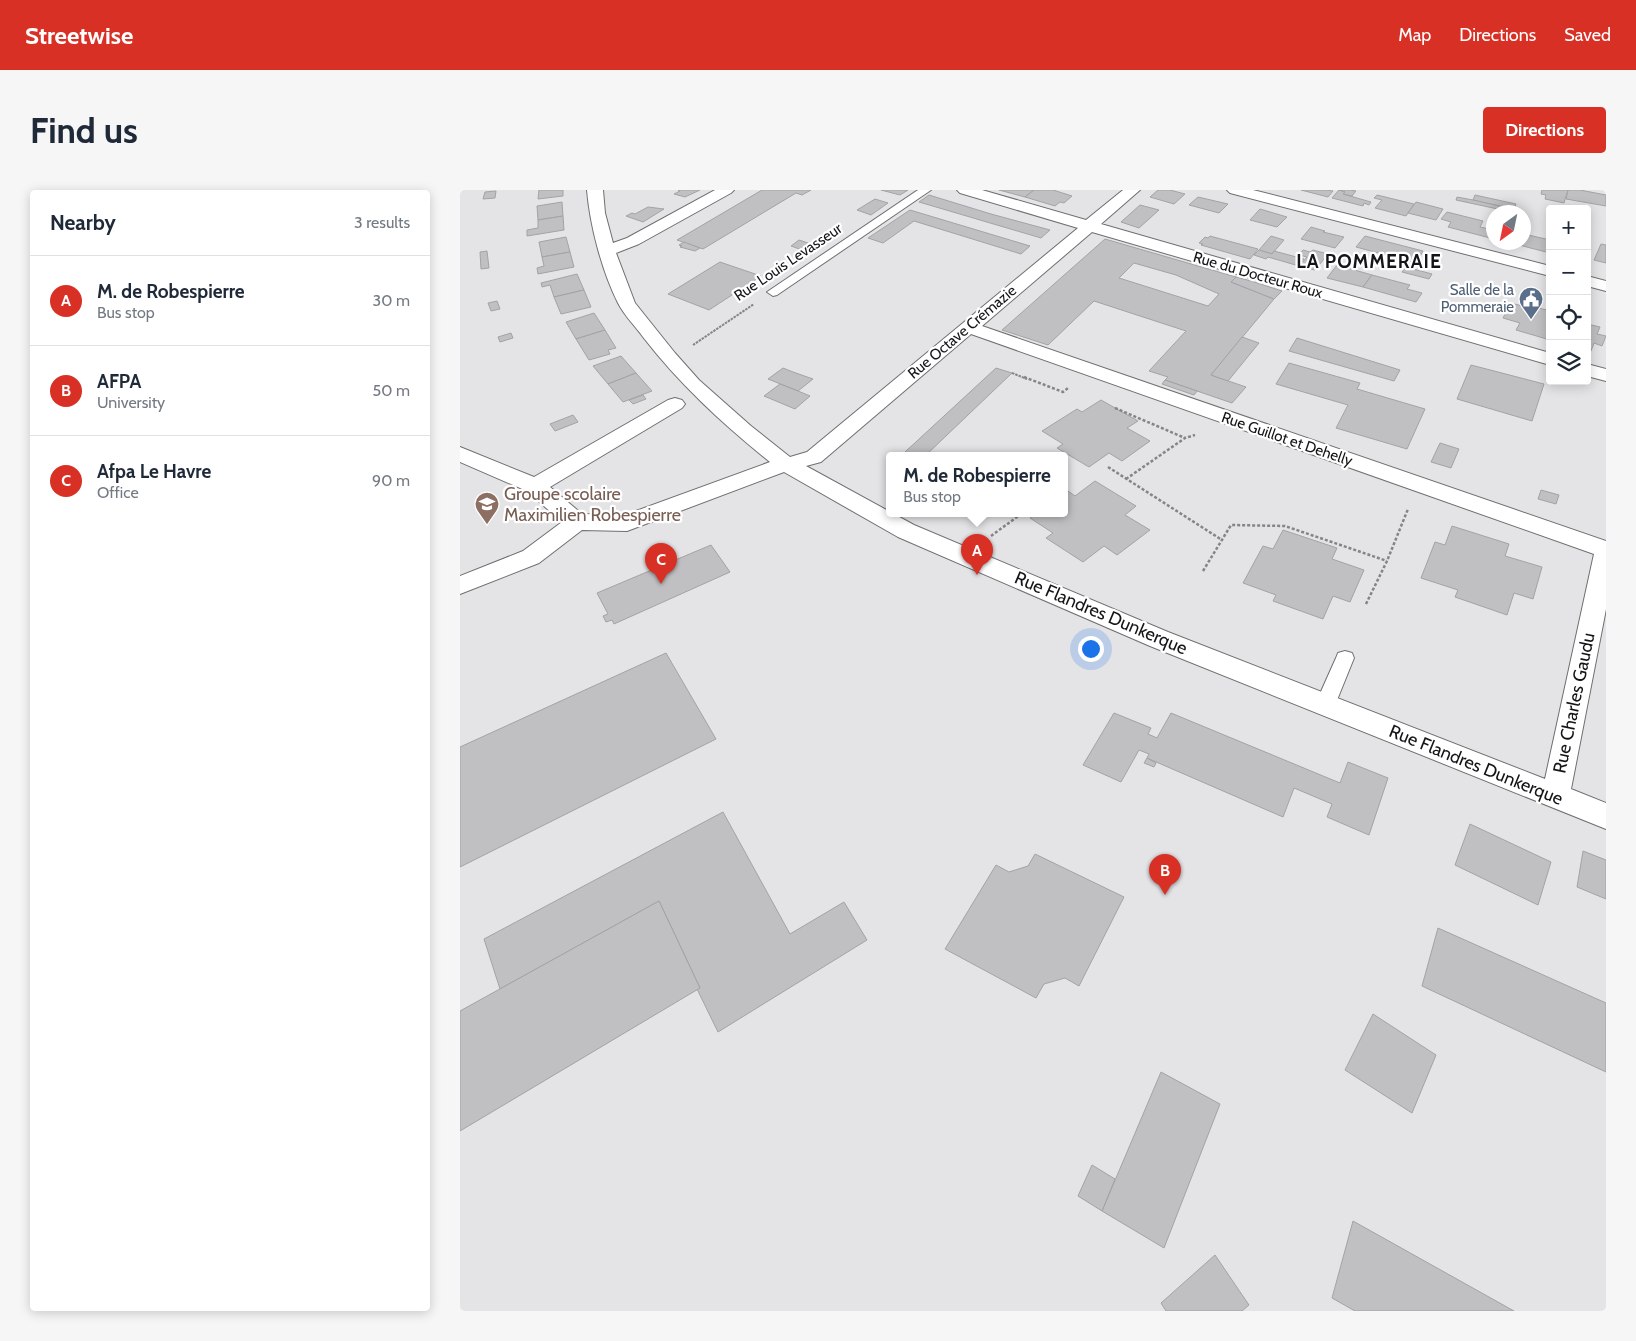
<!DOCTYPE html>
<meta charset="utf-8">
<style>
body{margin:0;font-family:Cabin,sans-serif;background:#f6f6f7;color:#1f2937}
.controls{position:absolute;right:15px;top:15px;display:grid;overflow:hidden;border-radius:5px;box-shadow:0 2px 12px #0003}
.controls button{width:45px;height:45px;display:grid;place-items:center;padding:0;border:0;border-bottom:1px solid #e0e1e3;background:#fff;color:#1f2937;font:25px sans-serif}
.compass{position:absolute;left:1026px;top:15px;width:45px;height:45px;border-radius:50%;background:#fff;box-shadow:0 2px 12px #0003;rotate:213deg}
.you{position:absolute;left:630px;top:458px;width:18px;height:18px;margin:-12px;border:4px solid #fff;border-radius:50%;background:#1a73e8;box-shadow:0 0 0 8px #1a73e833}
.badge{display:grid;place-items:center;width:32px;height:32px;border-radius:50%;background:#d93025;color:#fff;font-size:16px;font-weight:700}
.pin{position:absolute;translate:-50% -41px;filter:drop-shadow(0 1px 2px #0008)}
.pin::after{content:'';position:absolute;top:26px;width:18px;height:15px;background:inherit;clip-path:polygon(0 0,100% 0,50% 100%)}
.popup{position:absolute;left:426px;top:262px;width:182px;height:65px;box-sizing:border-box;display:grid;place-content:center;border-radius:5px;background:#fff;filter:drop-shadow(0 1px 4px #0005);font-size:16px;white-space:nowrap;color:#747a83}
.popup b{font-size:19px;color:#1f2937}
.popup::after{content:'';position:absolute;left:50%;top:100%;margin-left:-10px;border:10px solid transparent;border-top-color:#fff}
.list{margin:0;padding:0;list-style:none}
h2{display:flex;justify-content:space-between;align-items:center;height:65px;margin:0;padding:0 20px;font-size:21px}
h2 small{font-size:16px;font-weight:400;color:#747a83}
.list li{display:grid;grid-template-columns:32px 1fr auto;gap:15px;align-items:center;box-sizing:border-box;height:90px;padding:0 20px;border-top:1px solid #e0e1e3}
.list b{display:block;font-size:19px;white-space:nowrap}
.list p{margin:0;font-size:16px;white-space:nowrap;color:#747a83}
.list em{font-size:16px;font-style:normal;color:#747a83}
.icon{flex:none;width:28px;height:28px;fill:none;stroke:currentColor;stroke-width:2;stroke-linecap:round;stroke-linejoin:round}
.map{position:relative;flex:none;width:1146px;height:1121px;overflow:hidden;border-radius:5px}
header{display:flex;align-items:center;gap:30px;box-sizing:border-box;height:70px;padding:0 25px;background:#d93025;color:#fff}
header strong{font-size:24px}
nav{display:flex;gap:28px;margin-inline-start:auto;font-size:18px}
.intro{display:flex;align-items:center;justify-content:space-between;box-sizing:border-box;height:120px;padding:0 30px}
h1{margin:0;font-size:35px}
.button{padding:12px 22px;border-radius:5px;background:#d93025;color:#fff;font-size:18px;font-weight:700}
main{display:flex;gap:30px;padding:0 30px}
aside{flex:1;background:#fff;border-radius:5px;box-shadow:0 2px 12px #0003}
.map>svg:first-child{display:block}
.building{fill:#c0bfc2;stroke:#a3a3a6;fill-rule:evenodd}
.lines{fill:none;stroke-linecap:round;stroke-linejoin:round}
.lane-casing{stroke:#6f6f71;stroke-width:2}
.street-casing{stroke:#6f6f71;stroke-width:2}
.path-far1{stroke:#858487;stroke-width:2;stroke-dasharray:2.5 1;stroke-linecap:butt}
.path{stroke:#858487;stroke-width:2.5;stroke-dasharray:3 2;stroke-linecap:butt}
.lane{fill:#fff;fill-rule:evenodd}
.street{fill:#fff;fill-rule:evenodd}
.labels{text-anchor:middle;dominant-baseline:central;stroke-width:4.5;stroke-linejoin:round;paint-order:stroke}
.far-street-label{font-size:15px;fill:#151416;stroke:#fff}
.far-service-label{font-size:15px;fill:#4e5e75;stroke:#fff;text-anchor:end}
.education-label{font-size:18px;fill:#785e54;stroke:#fff;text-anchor:start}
.street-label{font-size:18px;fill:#151416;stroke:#fff}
.far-district-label{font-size:19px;font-weight:bold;letter-spacing:1px;fill:#151416;stroke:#fff}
</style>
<header>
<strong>Streetwise</strong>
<nav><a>Map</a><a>Directions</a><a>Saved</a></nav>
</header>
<div class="intro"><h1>Find us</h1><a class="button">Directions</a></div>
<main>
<aside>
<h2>Nearby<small>3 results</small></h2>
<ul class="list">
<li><span class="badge">A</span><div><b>M. de Robespierre</b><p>Bus stop</p></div><em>30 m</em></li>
<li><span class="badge">B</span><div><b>AFPA</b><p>University</p></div><em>50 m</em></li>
<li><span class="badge">C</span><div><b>Afpa Le Havre</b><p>Office</p></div><em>90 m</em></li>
</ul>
</aside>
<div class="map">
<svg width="1146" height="1121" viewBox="0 0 1146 1121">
<rect width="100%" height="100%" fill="#e4e3e6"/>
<g class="building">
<path d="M79,0H103V6L78,9Z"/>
<path d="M218,0H240L225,7L214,4L220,1Z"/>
<path d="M302,0H351L342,5L336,3L243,59L217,50Z"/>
<path d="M421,0H448L440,5Z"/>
<path d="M539,0H574L565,7Z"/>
<path d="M574,0H593L612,6L604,13L600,12L595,16L565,7Z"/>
<path d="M698,0H710L725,4L714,14L690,7Z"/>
<path d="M841,0H867L873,1L868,7Z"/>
<path d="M879,0H890L896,1L892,6L883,4L885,2Z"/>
<path d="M879,0L885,2L883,4L911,12L909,15L904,13L903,16L872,8Z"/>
<path d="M1082,0H1108L1104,13L1085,9L1086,5L1081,4Z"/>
<path d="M1108,0H1120L1146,5V16L1106,9Z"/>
<path d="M36,1L35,8L23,9L25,2Z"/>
<path d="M469,5L531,24L590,40L581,48L459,12Z"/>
<path d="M917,5L954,14L946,26L915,18L922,10L914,8Z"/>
<path d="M1015,5L1056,14L1054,19L1048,18L1013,10Z"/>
<path d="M738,7L768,14L759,23L729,15Z"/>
<path d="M997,7L1013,10L1048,18L1047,21L996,10Z"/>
<path d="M415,9L428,13L411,25L397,20Z"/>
<path d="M102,12L103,26L78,30L77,16Z"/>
<path d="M956,12L983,19L976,30L948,23Z"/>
<path d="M680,15L699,20L679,38L661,32Z"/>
<path d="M188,17L204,19L183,32L166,26L172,23L175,24Z"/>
<path d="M800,19L827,27L817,37L790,30Z"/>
<path d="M450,20L570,56L561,64L454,31L423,53L408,48Z"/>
<path d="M987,22L1023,31L1020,37L1034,40V43L1030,48L988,37L991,32L981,29Z"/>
<path d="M103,26L104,40L67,46V40L78,38V30Z"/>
<path d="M851,37L865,41L863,42L884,47L875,58L841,49Z"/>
<path d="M1064,44L1090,50V63L1055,54L1064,52Z"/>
<path d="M750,46L798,59L790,69L741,55L743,54L739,53L745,47L748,48Z"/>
<path d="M811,46L824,50L812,64L799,60Z"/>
<path d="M905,46L963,61L958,70L954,69L952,72L896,57Z"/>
<path d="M106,47L110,62L82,67L79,52Z"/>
<path d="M645,49L776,87L771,92L814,109L751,185L786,197L772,213L705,190L708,187L689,181L726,141L634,111L588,155L542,140ZM674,73L716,85L759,104L748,116L659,88Z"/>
<path d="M339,50L351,54L342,60L331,56Z"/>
<path d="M224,52L240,58L235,61L220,57L222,56L219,55Z"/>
<path d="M1141,54L1146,55V73L1134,70Z"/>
<path d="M799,60L812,64L814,61L844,69L839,76L808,67L806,69L794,65Z"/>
<path d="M843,60L850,62L853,60L868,64L855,80L839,76L847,67L839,65Z"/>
<path d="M27,61L29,78L21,79L20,62Z"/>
<path d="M110,62L114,77L78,84L77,78L84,76L82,67Z"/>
<path d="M260,72L301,86L249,120L208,104Z"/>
<path d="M877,75L912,85L903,97L867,88Z"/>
<path d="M946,77L972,84L969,89L942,82Z"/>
<path d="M117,84L124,100L94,107L90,95L82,97L81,93Z"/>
<path d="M912,85L950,95L947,99L962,103L956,112L903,97Z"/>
<path d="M776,87L791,91L822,101L814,109L771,92Z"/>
<path d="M124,100L131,117L101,124L94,107Z"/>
<path d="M37,111L40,119L31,121L28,113Z"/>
<path d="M1051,113L1077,120L1079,118L1090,121V150L1056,140L1060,133L1043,128Z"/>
<path d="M134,123L145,140L116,149L106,132Z"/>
<path d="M1127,134L1140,137L1137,144L1146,146L1142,156L1134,153L1131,161L1127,160Z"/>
<path d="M145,140L156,158L148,160L150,164L129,170L116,149Z"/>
<path d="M51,143L53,148L40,152L38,147Z"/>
<path d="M782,147L799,153L768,191L751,185Z"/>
<path d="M837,148L940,180L934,191L829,161Z"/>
<path d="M161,166L176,183L148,194L133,176Z"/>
<path d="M829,173L900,193L897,199L965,219L947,259L876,238L888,215L816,194Z"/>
<path d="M1011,175L1084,194L1072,231L997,209Z"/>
<path d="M323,178L333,182L353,189L338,201L308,189Z"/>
<path d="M536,178L552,183L465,266H454L445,262Z"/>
<path d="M176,183L192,201L163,212L148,194Z"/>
<path d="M705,190L737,201L734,205L702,194Z"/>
<path d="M320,194L338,201L350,206L335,219L304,206Z"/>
<path d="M183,205L186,209L173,214L169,210Z"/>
<path d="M641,210L678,231L667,238L690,251L662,271L649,263L629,277L597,258L603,254L582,241L617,219L622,222Z"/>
<path d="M113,225L118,232L95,241L90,234Z"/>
<path d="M980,253L999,259L991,278L971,272Z"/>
<path d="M635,291L676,316L665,325L690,340L657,365L644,356L623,372L586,348L593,343L570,328L576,324H604V304L608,301L615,306Z"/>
<path d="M1081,300L1099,305L1096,314L1078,309Z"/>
<path d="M992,336L1049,354L1045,366L1082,377L1073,409L1054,403L1047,425L995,407L998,400L961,388L975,352L985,355Z"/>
<path d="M823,340L877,358L872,369L904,380L890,412L873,406L863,429L813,411L816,405L783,393L803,356L813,359Z"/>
<path d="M251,355L270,382L154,434L152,430L146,432L143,426L148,424L137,403Z"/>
<path d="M209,364L213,371L194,379L189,373Z"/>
<path d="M206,463L256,549L0,677V557Z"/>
<path d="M654,523L691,538L688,544L697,548L711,523L880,593L888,572L928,588L909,645L867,627L872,614L834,598L823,627L687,568L689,564L679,560L661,592L623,575Z"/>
<path d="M687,568L696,573L694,577L684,573Z"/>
<path d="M263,622L330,744L384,712L407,750L258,842L237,799L240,798L199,711L40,799L24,749Z"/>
<path d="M1010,634L1091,672L1078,715L995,675Z"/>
<path d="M1123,661L1146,670V709L1117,697Z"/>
<path d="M575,664L664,707L619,796L605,788L584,794L576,808L485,759L536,675L549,682L568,676Z"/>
<path d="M199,711L240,798L0,941V821Z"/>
<path d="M978,738L1146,813V882L962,796Z"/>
<path d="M913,824L976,865L952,923L885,880Z"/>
<path d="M701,882L760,914L704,1058L642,1021Z"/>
<path d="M632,975L655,989L642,1021L618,1006Z"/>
<path d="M893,1031L1054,1121H895L872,1108Z"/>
<path d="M755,1065L789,1115L782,1121H706L701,1113Z"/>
</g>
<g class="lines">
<defs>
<g id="lane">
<path d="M458,0H471L317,105L313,106L307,102Z"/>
<path d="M885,461L892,463L894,468L875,515L872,521L865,523L858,521L855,515L876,468L878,463Z"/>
</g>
<g id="street">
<path d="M127,0H143L145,23L153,53L167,48L255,0H274L271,3L179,54L156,63L175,113L215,163L239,190L291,236L330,267L347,262L618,38L500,3L497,0H522L626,30L663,0H680L641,34L1090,163V175L632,42L522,136L1146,351V419L1111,599L1146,613V639L690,456L438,347L324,282L175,338L167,341L122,340L79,373L0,404V386L63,361L102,332L67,301L0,272V257L74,287L208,210L215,208L222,210L225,214L222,218L90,297L122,324L165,325L310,272C263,234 220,195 183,147C175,136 164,125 158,113C142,81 130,36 127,0ZM511,144L1134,364L1085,589L708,442L454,335L346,276L361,272Z"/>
<path d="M767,0H793L1090,76V86L770,3Z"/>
<path d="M1127,86L1146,91V101L1127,96Z"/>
<path d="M1127,174L1146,179V191L1127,186Z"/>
</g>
</defs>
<use href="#lane" class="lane-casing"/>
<use href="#street" class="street-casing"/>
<g class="path-far1">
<path d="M233,155L294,114"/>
<path d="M552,183L567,189"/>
</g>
<g class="path">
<path d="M564,187L603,202L608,198"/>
<path d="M655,218L725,248"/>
<path d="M648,277L762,350"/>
<path d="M666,289L725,248L735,245"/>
<path d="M531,346L561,324"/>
<path d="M743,381L771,335L825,336L927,371"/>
<path d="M906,414L927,371L948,319"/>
</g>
<use href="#lane" class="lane"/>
<use href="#street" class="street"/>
</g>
<defs>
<symbol id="civic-pin" viewBox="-11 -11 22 30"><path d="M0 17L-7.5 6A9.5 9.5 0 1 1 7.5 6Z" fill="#5c6f8a" stroke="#fff"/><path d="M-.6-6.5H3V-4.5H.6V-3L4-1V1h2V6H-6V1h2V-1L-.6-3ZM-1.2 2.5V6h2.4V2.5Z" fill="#fff"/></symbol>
<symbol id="school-pin" viewBox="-11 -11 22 30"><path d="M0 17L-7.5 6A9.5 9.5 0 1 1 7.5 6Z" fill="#8d6e63" stroke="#fff"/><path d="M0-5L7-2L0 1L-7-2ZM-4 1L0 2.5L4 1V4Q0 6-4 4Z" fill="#fff"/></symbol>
</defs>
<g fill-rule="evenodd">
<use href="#civic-pin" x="1057" y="95" width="28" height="38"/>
<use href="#school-pin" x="13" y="300" width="28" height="38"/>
</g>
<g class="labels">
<g class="far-street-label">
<text transform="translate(328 72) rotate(-34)">Rue Louis Levasseur</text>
<text transform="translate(798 85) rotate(16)">Rue du Docteur Roux</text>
<text transform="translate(502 142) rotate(-40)">Rue Octave Crémazie</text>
<text transform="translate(827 249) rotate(19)">Rue Guillot et Dehelly</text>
</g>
<g class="far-service-label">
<text x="1054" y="100">Salle de la<tspan x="1054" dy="17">Pommeraie</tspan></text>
</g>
<g class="education-label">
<text x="44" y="304">Groupe scolaire<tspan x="44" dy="21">Maximilien Robespierre</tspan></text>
</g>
<g class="street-label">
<text transform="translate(641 423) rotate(23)">Rue Flandres Dunkerque</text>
<text transform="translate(1114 513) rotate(-78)">Rue Charles Gaudu</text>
<text transform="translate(1016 575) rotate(22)">Rue Flandres Dunkerque</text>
</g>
<g class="far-district-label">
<text x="909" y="71">LA POMMERAIE</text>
</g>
</g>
</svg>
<div class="controls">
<button>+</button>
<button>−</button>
<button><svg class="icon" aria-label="locate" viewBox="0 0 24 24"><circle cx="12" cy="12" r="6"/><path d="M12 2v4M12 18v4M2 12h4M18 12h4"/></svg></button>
<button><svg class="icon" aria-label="layers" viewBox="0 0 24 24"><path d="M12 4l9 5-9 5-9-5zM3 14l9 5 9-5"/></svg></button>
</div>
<svg class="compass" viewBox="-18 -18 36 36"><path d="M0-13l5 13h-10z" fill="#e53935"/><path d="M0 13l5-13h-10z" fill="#747a83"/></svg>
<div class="you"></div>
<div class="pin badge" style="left:517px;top:385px">A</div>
<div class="popup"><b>M. de Robespierre</b>Bus stop</div>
<div class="pin badge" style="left:705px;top:705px">B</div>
<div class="pin badge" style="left:201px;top:394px">C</div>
</div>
</main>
